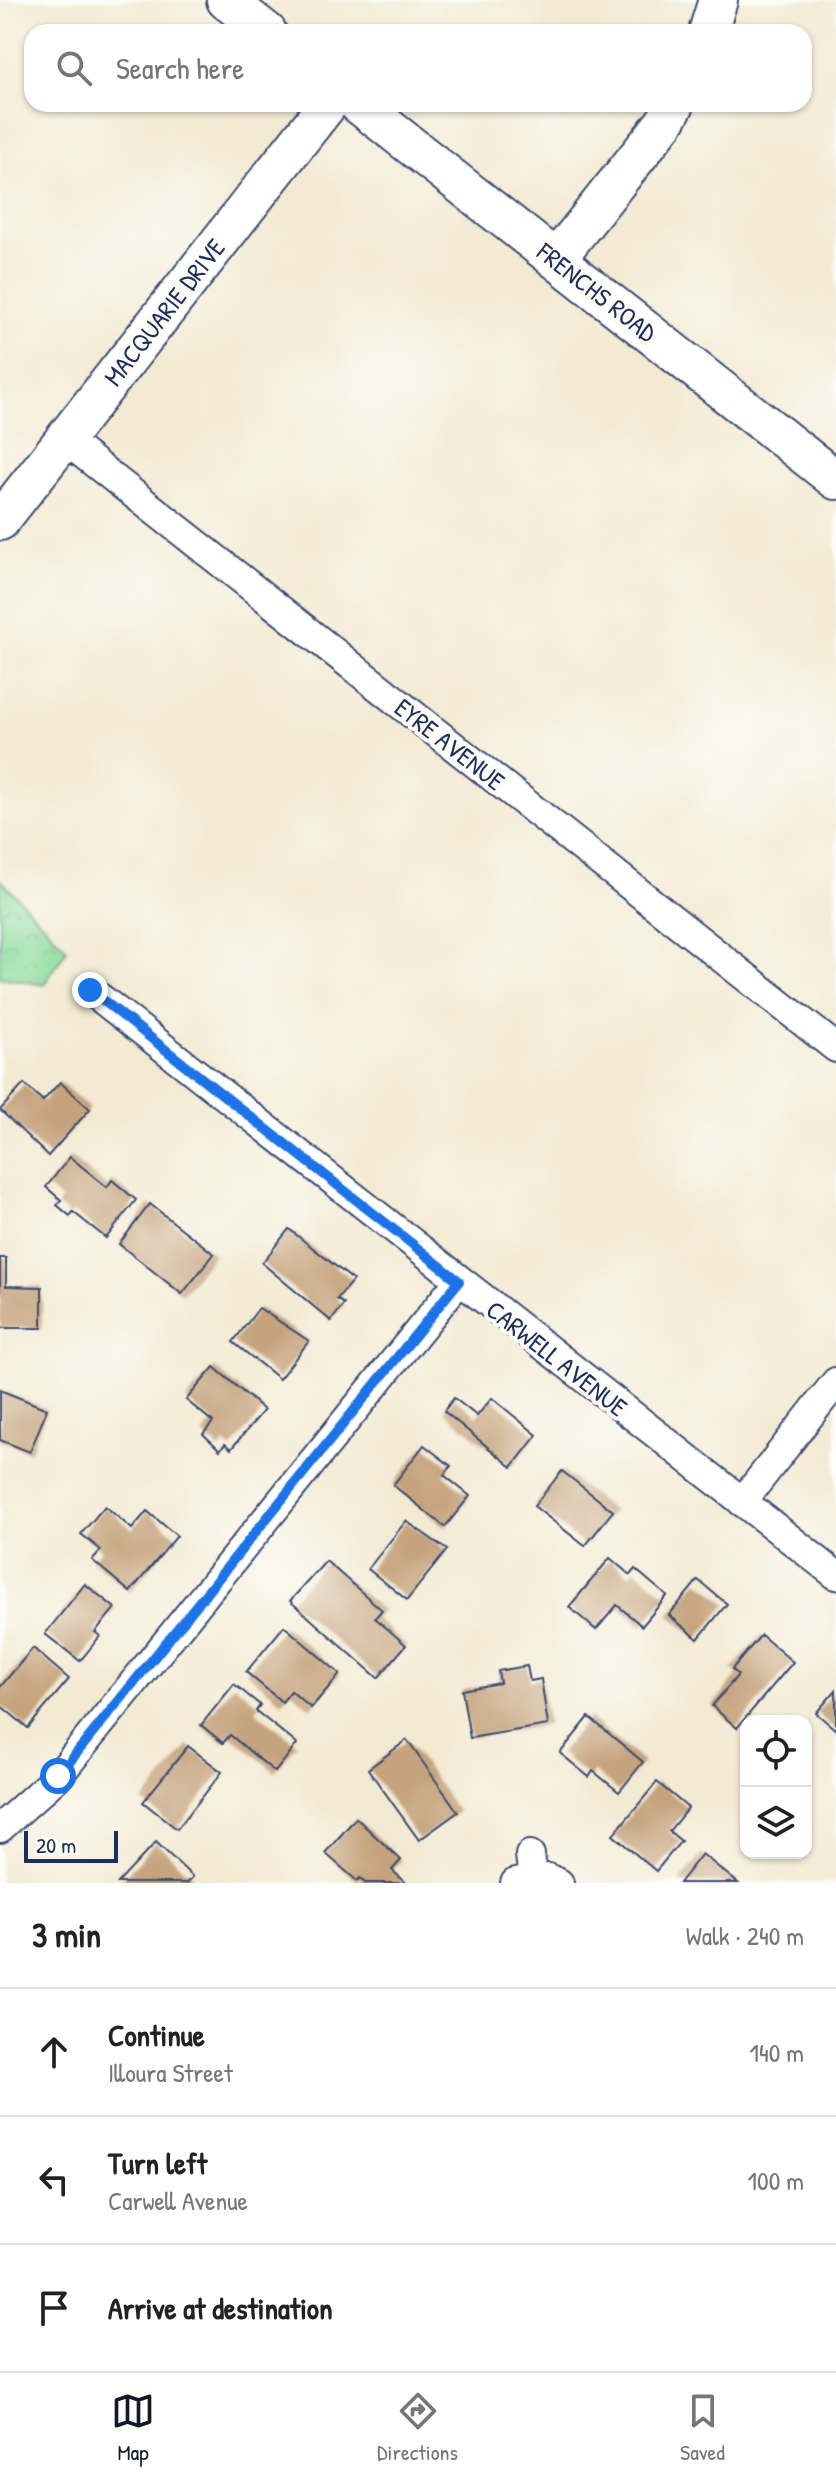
<!DOCTYPE html>
<meta charset="utf-8">
<style>
body{margin:0;font-family:"Patrick Hand",sans-serif;background:#f2f2f2;color:#222}
.controls{position:absolute;right:24px;bottom:24px;display:grid;overflow:hidden;border-radius:16px;box-shadow:0 2px 6px #0004}
.controls button{width:72px;height:72px;display:grid;place-items:center;padding:0;border:0;border-bottom:2px solid #e0e0e0;background:#fff;color:#222;font:40px sans-serif}
.scale{position:absolute;left:24px;bottom:20px;width:94px;box-sizing:border-box;padding-left:8px;border:4px solid #1b2f5e;border-top:0;font-size:22px;line-height:28px;white-space:nowrap;color:#1b2f5e;-webkit-text-stroke:6px #fdfcf7;paint-order:stroke}
.stop{position:absolute;width:24px;height:24px;margin:-18px;border:6px solid #1a73e8;border-radius:50%;background:#fff}
.stop.end{background:#1a73e8;border-color:#fff;box-shadow:0 2px 8px #0008}
.list{margin:0;padding:0;list-style:none}
h2{display:flex;justify-content:space-between;align-items:center;height:104px;margin:0;padding:0 32px;font-size:34px}
h2 small{font-size:26px;font-weight:400;color:#767676}
.list li{display:grid;grid-template-columns:52px 1fr auto;gap:24px;align-items:center;box-sizing:border-box;height:128px;padding:0 32px;border-top:2px solid #e0e0e0}
.list b{display:block;font-size:30px;white-space:nowrap}
.list p{margin:0;font-size:26px;white-space:nowrap;color:#767676}
.list em{font-size:26px;font-style:normal;color:#767676}
.icon{flex:none;width:44px;height:44px;fill:none;stroke:currentColor;stroke-width:2;stroke-linecap:round;stroke-linejoin:round}
.map{position:relative;flex:none;width:836px;height:1883px;overflow:hidden}
.search{position:absolute;background:#fff;box-shadow:0 2px 6px #0004;left:24px;right:24px;top:24px;height:88px;display:flex;align-items:center;gap:20px;box-sizing:border-box;padding:0 28px;border-radius:24px;color:#767676;font-size:30px}
.sheet{height:488px;background:#fff}
nav{display:flex;justify-content:space-around;align-items:center;box-sizing:border-box;height:112px;border-top:2px solid #e0e0e0;background:#fff;font-size:22px;color:#767676}
nav a{display:grid;justify-items:center;gap:4px}
nav .on{color:#111827}
.map>svg:first-child{display:block}
.park{fill:url(#park-crowns);stroke:#53857c;stroke-width:2}
.building{fill:#c5a37d}
.lines{fill:none;stroke-linecap:round;stroke-linejoin:round}
.street-casing{stroke:#3b4b70;stroke-width:32}
.secondary-casing{stroke:#3b4b70;stroke-width:42}
.street{stroke:#fff;stroke-width:28}
.secondary{stroke:#fff;stroke-width:38}
.route{stroke:#1a73e8;stroke-width:10}
.labels{text-anchor:middle;dominant-baseline:central;stroke-width:8;stroke-linejoin:round;paint-order:stroke}
.street-label{font-size:26px;fill:#1b2f5e;stroke:#fdfcf7}
</style>
<div class="map">
<svg width="836" height="1883" viewBox="0 0 836 1883">
<defs>
<pattern id="park-crowns" width="20" height="18" patternUnits="userSpaceOnUse" patternTransform="scale(2)"><rect width="20" height="18" fill="#8bdb9b"/><path d="M2 6a3 3 0 1 1 6 0M12 15a3 3 0 1 1 6 0" fill="none" stroke="#77bc88"/></pattern>
</defs>
<rect width="100%" height="100%" fill="#fdfcf7"/>
<filter id="ink" filterUnits="userSpaceOnUse"><feTurbulence type="fractalNoise" baseFrequency=".0125" numOctaves="2"/><feDisplacementMap in="SourceGraphic" scale="16" xChannelSelector="R" yChannelSelector="G"/><feConvolveMatrix kernelMatrix="1 2 1 2 8 2 1 2 1" color-interpolation-filters="sRGB"/></filter>
<filter id="wash" filterUnits="userSpaceOnUse"><feTurbulence type="fractalNoise" baseFrequency=".006" numOctaves="4" result="noise"/><feDisplacementMap in="SourceGraphic" scale="32" xChannelSelector="R" yChannelSelector="G"/><feGaussianBlur stdDeviation="1.8" result="paint"/><feColorMatrix in="noise" values="0 0 0 0 0 0 0 0 0 0 0 0 0 0 0 0 0 1.4 0 .05"/><feComposite in="paint" operator="in"/></filter>
<g filter="url(#wash)">
<rect width="100%" height="100%" fill="#f3ead3"/>
<path class="park" d="M0,879L67,949L44,985L0,977Z"/>
<g id="blocks">
<g class="building">
<path d="M60,1082L90,1109L48,1156L0,1110L24,1084L43,1101Z"/>
<path d="M70,1157L107,1187L112,1180L136,1200L106,1238L73,1212L70,1216L57,1205L61,1200L46,1187Z"/>
<path d="M150,1204L214,1254L182,1294L119,1244Z"/>
<path d="M289,1229L353,1280L337,1299L344,1304L331,1321L262,1263Z"/>
<path d="M0,1258H6V1286L42,1287V1328H0Z"/>
<path d="M259,1308L309,1341L279,1379L233,1342Z"/>
<path d="M214,1367L264,1410L231,1449L225,1444L220,1450L203,1434L213,1422L186,1400Z"/>
<path d="M0,1390L47,1409L30,1452L0,1440Z"/>
<path d="M454,1398L477,1416L492,1398L537,1435L512,1467L444,1411Z"/>
<path d="M424,1445L451,1466L444,1475L470,1496L445,1527L393,1485Z"/>
<path d="M562,1471L613,1511L585,1546L534,1506Z"/>
<path d="M105,1506L132,1529L147,1511L177,1536L130,1592L92,1560L101,1550L81,1534Z"/>
<path d="M406,1521L447,1550L407,1600L368,1569Z"/>
<path d="M610,1558L630,1575L635,1569L667,1596L642,1626L617,1605L596,1630L569,1607Z"/>
<path d="M326,1561L382,1610L375,1618L406,1645L378,1678L290,1601Z"/>
<path d="M698,1580L727,1604L698,1639L669,1615Z"/>
<path d="M85,1584L115,1608L95,1632L100,1636L80,1661L45,1634Z"/>
<path d="M284,1626L340,1674L311,1708L291,1691L282,1702L246,1672Z"/>
<path d="M761,1635L793,1662L737,1728L712,1706L738,1675L732,1669Z"/>
<path d="M33,1648L69,1679L28,1728L0,1705V1687Z"/>
<path d="M527,1666L530,1681L541,1679L548,1725L470,1738L462,1690L500,1683L498,1671Z"/>
<path d="M234,1684L260,1705L256,1711L297,1744L275,1772L230,1735L223,1743L201,1725Z"/>
<path d="M836,1690V1730L816,1713Z"/>
<path d="M589,1717L643,1762L619,1792L593,1771L589,1777L560,1753Z"/>
<path d="M407,1740L458,1812L419,1840L368,1769Z"/>
<path d="M188,1746L222,1772L177,1829L143,1802Z"/>
<path d="M657,1782L688,1808L669,1831L681,1841L656,1871L613,1835Z"/>
<path d="M356,1818L401,1860L392,1870L406,1883H365L360,1878L357,1881L325,1853Z"/>
<path d="M156,1842L193,1877L187,1883H118Z"/>
<path d="M702,1854L738,1883H679Z"/>
</g>
</g>
</g>
<g filter="url(#ink)">
<use href="#blocks" fill-opacity="0" stroke="#3b4b70" stroke-width="2"/>
<g class="lines">
<defs>
<g id="street">
<path d="M64,439L836,1048"/>
<path d="M90,990L836,1575"/>
<path d="M742,1502L836,1382"/>
<path d="M0,1828L58,1776L459,1281"/>
<path d="M530,1855L533,1879"/>
<path d="M515,1883L548,1878L559,1883"/>
</g>
<g id="secondary">
<path d="M226,0L267,32"/>
<path d="M708,32L718,0"/>
<path d="M358,104L836,480"/>
<path d="M556,259L665,122L675,104"/>
<path d="M0,521L328,104"/>
</g>
</defs>
<use href="#street" class="street-casing"/>
<use href="#secondary" class="secondary-casing"/>
<use href="#street" class="street"/>
<use href="#secondary" class="secondary"/>
</g>
</g>
<g class="lines" filter="url(#ink)">
<path class="route" d="M58,1776L459,1281L90,990"/>
</g>
<g class="labels">
<g class="street-label">
<text transform="translate(597 292) rotate(38)">FRENCHS ROAD</text>
<text transform="translate(164 312) rotate(-52)">MACQUARIE DRIVE</text>
<text transform="translate(450 744) rotate(38)">EYRE AVENUE</text>
<text transform="translate(557 1358) rotate(38)">CARWELL AVENUE</text>
</g>
</g>
</svg>
<div class="controls">
<button><svg class="icon" aria-label="locate" viewBox="0 0 24 24"><circle cx="12" cy="12" r="6"/><path d="M12 2v4M12 18v4M2 12h4M18 12h4"/></svg></button>
<button><svg class="icon" aria-label="layers" viewBox="0 0 24 24"><path d="M12 4l9 5-9 5-9-5zM3 14l9 5 9-5"/></svg></button>
</div>
<div class="scale">20 m</div>
<div class="stop" style="left:58px;top:1776px"></div>
<div class="stop end" style="left:90px;top:990px"></div>
<div class="search"><svg class="icon" aria-label="search" viewBox="0 0 24 24"><circle cx="10" cy="10" r="6"/><path d="M15 15l6 6"/></svg>Search here</div>
</div>
<section class="sheet">
<h2>3 min<small>Walk · 240 m</small></h2>
<ul class="list">
<li><svg class="icon" aria-label="ahead" viewBox="0 0 24 24"><path d="M12 20V5M6 11l6-6 6 6"/></svg><div><b>Continue</b><p>Illoura Street</p></div><em>140 m</em></li>
<li><svg class="icon" aria-label="left" viewBox="0 0 24 24"><path d="M17 20v-9H6M10 6l-5 5 5 5"/></svg><div><b>Turn left</b><p>Carwell Avenue</p></div><em>100 m</em></li>
<li><svg class="icon" aria-label="arrive" viewBox="0 0 24 24"><path d="M6 21V4h12l-3 4 3 4H6"/></svg><div><b>Arrive at destination</b></div></li>
</ul>
</section>
<nav>
<a class="on"><svg class="icon" aria-label="map" viewBox="0 0 24 24"><path d="M3 6l6-2 6 2 6-2v14l-6 2-6-2-6 2zM9 4v14M15 6v14"/></svg>Map</a>
<a><svg class="icon" aria-label="directions" viewBox="0 0 24 24"><path d="M12 3l9 9-9 9-9-9zM9 14v-3h6M13 9l2 2-2 2"/></svg>Directions</a>
<a><svg class="icon" aria-label="saved" viewBox="0 0 24 24"><path d="M7 4h10v16l-5-4-5 4z"/></svg>Saved</a>
</nav>
